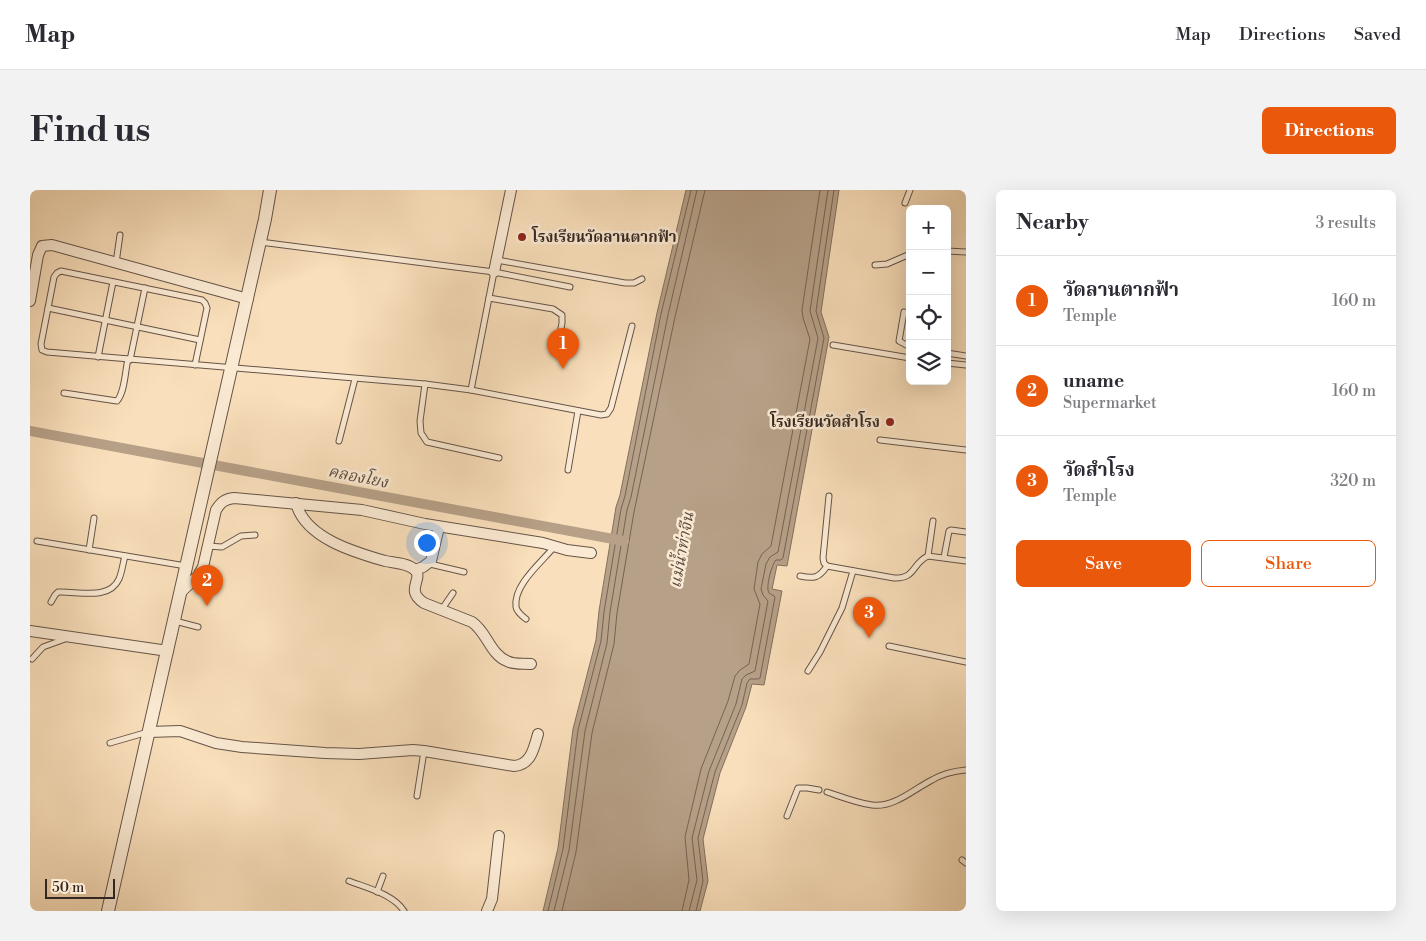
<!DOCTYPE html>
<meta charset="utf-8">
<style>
body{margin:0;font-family:"Libre Bodoni","Noto Serif Thai",serif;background:#f2f2f3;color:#2b2b33}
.controls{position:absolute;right:15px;top:15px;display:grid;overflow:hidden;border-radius:8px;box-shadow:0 5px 20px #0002}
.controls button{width:45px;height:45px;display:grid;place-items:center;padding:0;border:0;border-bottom:1px solid #e1e1e2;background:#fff;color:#2b2b33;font:25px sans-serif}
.scale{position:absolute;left:15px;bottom:12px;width:70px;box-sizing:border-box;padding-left:5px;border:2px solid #342621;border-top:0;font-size:14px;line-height:18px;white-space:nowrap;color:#342621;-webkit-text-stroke:4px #fbead3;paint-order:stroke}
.you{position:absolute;left:396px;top:352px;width:18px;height:18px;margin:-12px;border:4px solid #fff;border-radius:50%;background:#1a73e8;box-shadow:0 0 0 8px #1a73e833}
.badge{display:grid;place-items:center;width:32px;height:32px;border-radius:50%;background:#ea580c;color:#fff;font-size:16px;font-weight:700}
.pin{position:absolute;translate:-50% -41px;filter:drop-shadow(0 1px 2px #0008)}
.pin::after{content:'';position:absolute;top:26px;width:18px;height:15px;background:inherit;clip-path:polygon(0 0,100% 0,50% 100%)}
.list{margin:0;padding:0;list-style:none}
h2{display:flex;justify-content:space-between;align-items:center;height:65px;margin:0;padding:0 20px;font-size:21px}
h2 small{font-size:16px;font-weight:400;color:#7c7c81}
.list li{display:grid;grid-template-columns:32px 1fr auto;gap:15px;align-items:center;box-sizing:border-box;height:90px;padding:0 20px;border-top:1px solid #e1e1e2}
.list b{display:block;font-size:19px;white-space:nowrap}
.list p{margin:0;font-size:16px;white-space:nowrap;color:#7c7c81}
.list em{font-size:16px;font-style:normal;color:#7c7c81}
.actions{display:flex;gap:10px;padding:15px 20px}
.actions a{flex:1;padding:11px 0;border:1px solid #ea580c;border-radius:8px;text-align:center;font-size:18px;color:#ea580c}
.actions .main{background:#ea580c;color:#fff}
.icon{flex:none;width:28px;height:28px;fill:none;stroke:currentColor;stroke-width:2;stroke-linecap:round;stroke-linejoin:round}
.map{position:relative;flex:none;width:936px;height:721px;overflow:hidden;border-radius:8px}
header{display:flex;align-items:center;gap:30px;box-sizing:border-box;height:70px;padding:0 25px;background:#fff;border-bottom:1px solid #e1e1e2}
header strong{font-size:24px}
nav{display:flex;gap:28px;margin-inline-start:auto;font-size:18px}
.intro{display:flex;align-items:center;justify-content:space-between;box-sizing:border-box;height:120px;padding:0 30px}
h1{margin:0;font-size:35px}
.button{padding:12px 22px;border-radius:8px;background:#ea580c;color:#fff;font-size:18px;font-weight:700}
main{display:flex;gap:30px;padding:0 30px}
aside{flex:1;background:#fff;border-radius:8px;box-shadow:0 5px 20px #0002}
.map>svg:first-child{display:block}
.water{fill:#b6a087;stroke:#826f5e}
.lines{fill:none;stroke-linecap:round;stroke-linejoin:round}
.shore{stroke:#756354;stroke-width:1}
.canal{stroke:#b6a087;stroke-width:10}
.service-casing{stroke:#655448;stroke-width:7}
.minor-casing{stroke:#655448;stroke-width:12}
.tertiary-casing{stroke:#655448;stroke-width:14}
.service{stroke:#fbead3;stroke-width:5}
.minor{stroke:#fbead3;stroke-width:10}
.tertiary{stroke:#fbead3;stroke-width:12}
.poi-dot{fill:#8f2418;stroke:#fbead3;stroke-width:2}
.labels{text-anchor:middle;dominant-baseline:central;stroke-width:5;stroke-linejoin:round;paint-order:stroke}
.poi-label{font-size:15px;font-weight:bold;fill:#342621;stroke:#fbead3;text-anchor:start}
.water-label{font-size:16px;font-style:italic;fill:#5b4b40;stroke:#fbead3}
</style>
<header>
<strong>Map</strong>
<nav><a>Map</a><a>Directions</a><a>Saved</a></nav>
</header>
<div class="intro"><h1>Find us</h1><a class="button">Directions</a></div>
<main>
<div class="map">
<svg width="936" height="721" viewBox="0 0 936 721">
<rect width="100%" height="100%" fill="#f9dfbb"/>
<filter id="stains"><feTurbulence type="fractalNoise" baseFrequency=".004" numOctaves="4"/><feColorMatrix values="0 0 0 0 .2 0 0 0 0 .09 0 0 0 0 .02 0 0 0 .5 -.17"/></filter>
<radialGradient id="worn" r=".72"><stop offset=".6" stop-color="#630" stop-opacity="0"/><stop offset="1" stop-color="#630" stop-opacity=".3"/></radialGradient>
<path class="water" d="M656,0H809L791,122L799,147L757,376L747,375L742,399L752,401L734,495L722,494L716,517L690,583L673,649L678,691L670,721H513L528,658L543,539L566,450L569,421L586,317L590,305L627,123Z"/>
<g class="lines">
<g class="shore">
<path d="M518,721L533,659L548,540L571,451L574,422L591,319L595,306L631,124L661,0"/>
<path d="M524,721L539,660L555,541L577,453L580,422L597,320L601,307L638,125L667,0"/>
<path d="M532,721L546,662L562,543L584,454L587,423L604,322L645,127L675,0"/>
<path d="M652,721L659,690L655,647L671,579L698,511L705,486L710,480L719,474L730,414L724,399L728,372L732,364L741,356L780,149L773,128L772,120L790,0"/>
<path d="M659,721L667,690L662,648L679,581L706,514L712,489L716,485L725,481L738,411L733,405L731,399L736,374L740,367L748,362L788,148L780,121L798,0"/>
<path d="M666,721L673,691L668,648L685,582L712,515L717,493L720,489H728L730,488L745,407C744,405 741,405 739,403C735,398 742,374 746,370H751L753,368L794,148L786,121L804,0"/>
</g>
<path class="canal" d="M0,241L594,351"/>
<defs>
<g id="service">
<path d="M875,13L880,0"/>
<path d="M230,52L464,82L540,97"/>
<path d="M917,61L936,62"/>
<path d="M467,70L595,93H604L612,89"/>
<path d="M86,73L90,45"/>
<path d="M845,75L857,74L880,64"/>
<path d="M459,108L523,119L532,125V133L530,144"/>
<path d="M18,118L170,150"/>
<path d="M874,122L869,151L880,157"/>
<path d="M803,155L880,168"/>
<path d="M917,163L936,166"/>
<path d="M68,167L83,92"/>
<path d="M100,170L115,98"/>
<path d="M917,173L936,175"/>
<path d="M165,175L177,118L175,113L172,110L31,81L27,83L24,87L11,154L12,160L17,162L395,194L441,200L571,225L577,224L581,218L602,136"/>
<path d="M395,194L390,231L391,243L397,252L469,268"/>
<path d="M441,200L464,82"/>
<path d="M34,203L87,211C95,202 95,181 98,169"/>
<path d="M850,250L936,260"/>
<path d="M309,251L325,189"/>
<path d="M538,280L548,221"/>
<path d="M799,306L793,368L794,373L797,376L864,388C886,389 882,373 898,366L936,371"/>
<path d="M7,351L156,376"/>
<path d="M178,356L192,357L211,346L225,345"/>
<path d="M59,360L64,328"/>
<path d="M898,366L903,331"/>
<path d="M914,367L919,341L921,340L936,342"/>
<path d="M400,374L434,382"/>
<path d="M770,386C784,389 789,388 797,376"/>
<path d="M21,412L25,405L28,402C48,401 79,411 89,389C92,382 93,373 95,366"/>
<path d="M412,419L423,403"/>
<path d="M496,429C492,426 487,422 486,417C483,395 512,372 524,357"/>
<path d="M145,431L168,437"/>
<path d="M859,456L936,472"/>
<path d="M2,469L13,457L35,449"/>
<path d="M778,481L790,462L812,418L823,381"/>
<path d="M80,553L118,542"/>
<path d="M797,602C812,607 827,613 842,615C864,618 884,599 902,590C912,584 925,581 936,580"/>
<path d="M387,606L394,561"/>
<path d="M757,626L768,598H777L789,600"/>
<path d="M932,670L936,673"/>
<path d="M319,691C337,698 363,704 374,721"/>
<path d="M347,702L353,686"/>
</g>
<g id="minor">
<path d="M464,82L481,0"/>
<path d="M0,111L8,65L12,56L22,55L218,109"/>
<path d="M266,313C275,348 324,362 355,371C364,373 378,373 385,380C394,389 374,400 394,413L442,432C457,442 460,464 477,471C484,475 493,473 501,474"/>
<path d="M385,380L393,377L401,371L409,337"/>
<path d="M151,402L168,386L173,377L186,320C191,312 195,309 204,308L332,320L395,334L513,353L537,360L561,363"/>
<path d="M0,441L138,461"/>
<path d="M119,542L150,541L186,553L212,557L295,563L329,564L383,560L394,561L484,576C501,575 504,558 508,544"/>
<path d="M457,721L462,709L469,646"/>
</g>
<path id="tertiary" d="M78,721L235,29L240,0"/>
</defs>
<use href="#service" class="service-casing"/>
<use href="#minor" class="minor-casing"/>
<use href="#tertiary" class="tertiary-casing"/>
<use href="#service" class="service"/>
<use href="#minor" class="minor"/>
<use href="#tertiary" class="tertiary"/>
</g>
<g class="poi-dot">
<circle cx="492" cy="47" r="5"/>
<circle cx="860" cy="232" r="5"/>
</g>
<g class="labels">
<g class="poi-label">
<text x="502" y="47">โรงเรียนวัดลานตากฟ้า</text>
<text x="850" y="232" text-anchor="end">โรงเรียนวัดสำโรง</text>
</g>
<g class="water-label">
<text transform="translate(328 287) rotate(11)">คลองโยง</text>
<text transform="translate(652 360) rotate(-80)">แม่น้ำท่าจีน</text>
</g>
</g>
<rect width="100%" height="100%" filter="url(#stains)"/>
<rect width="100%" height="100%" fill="url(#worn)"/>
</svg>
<div class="controls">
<button>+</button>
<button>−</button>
<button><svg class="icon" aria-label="locate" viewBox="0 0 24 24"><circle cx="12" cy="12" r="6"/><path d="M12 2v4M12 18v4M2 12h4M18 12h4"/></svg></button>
<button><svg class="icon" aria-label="layers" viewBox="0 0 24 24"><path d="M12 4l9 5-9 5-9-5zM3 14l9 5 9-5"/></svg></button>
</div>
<div class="scale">50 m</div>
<div class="you"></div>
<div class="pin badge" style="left:533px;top:179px">1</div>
<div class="pin badge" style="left:177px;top:416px">2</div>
<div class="pin badge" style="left:839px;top:448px">3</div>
</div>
<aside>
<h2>Nearby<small>3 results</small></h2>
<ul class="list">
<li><span class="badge">1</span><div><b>วัดลานตากฟ้า</b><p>Temple</p></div><em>160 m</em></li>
<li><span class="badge">2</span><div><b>uname</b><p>Supermarket</p></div><em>160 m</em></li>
<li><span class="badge">3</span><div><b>วัดสำโรง</b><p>Temple</p></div><em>320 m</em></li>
</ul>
<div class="actions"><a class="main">Save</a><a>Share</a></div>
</aside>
</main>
